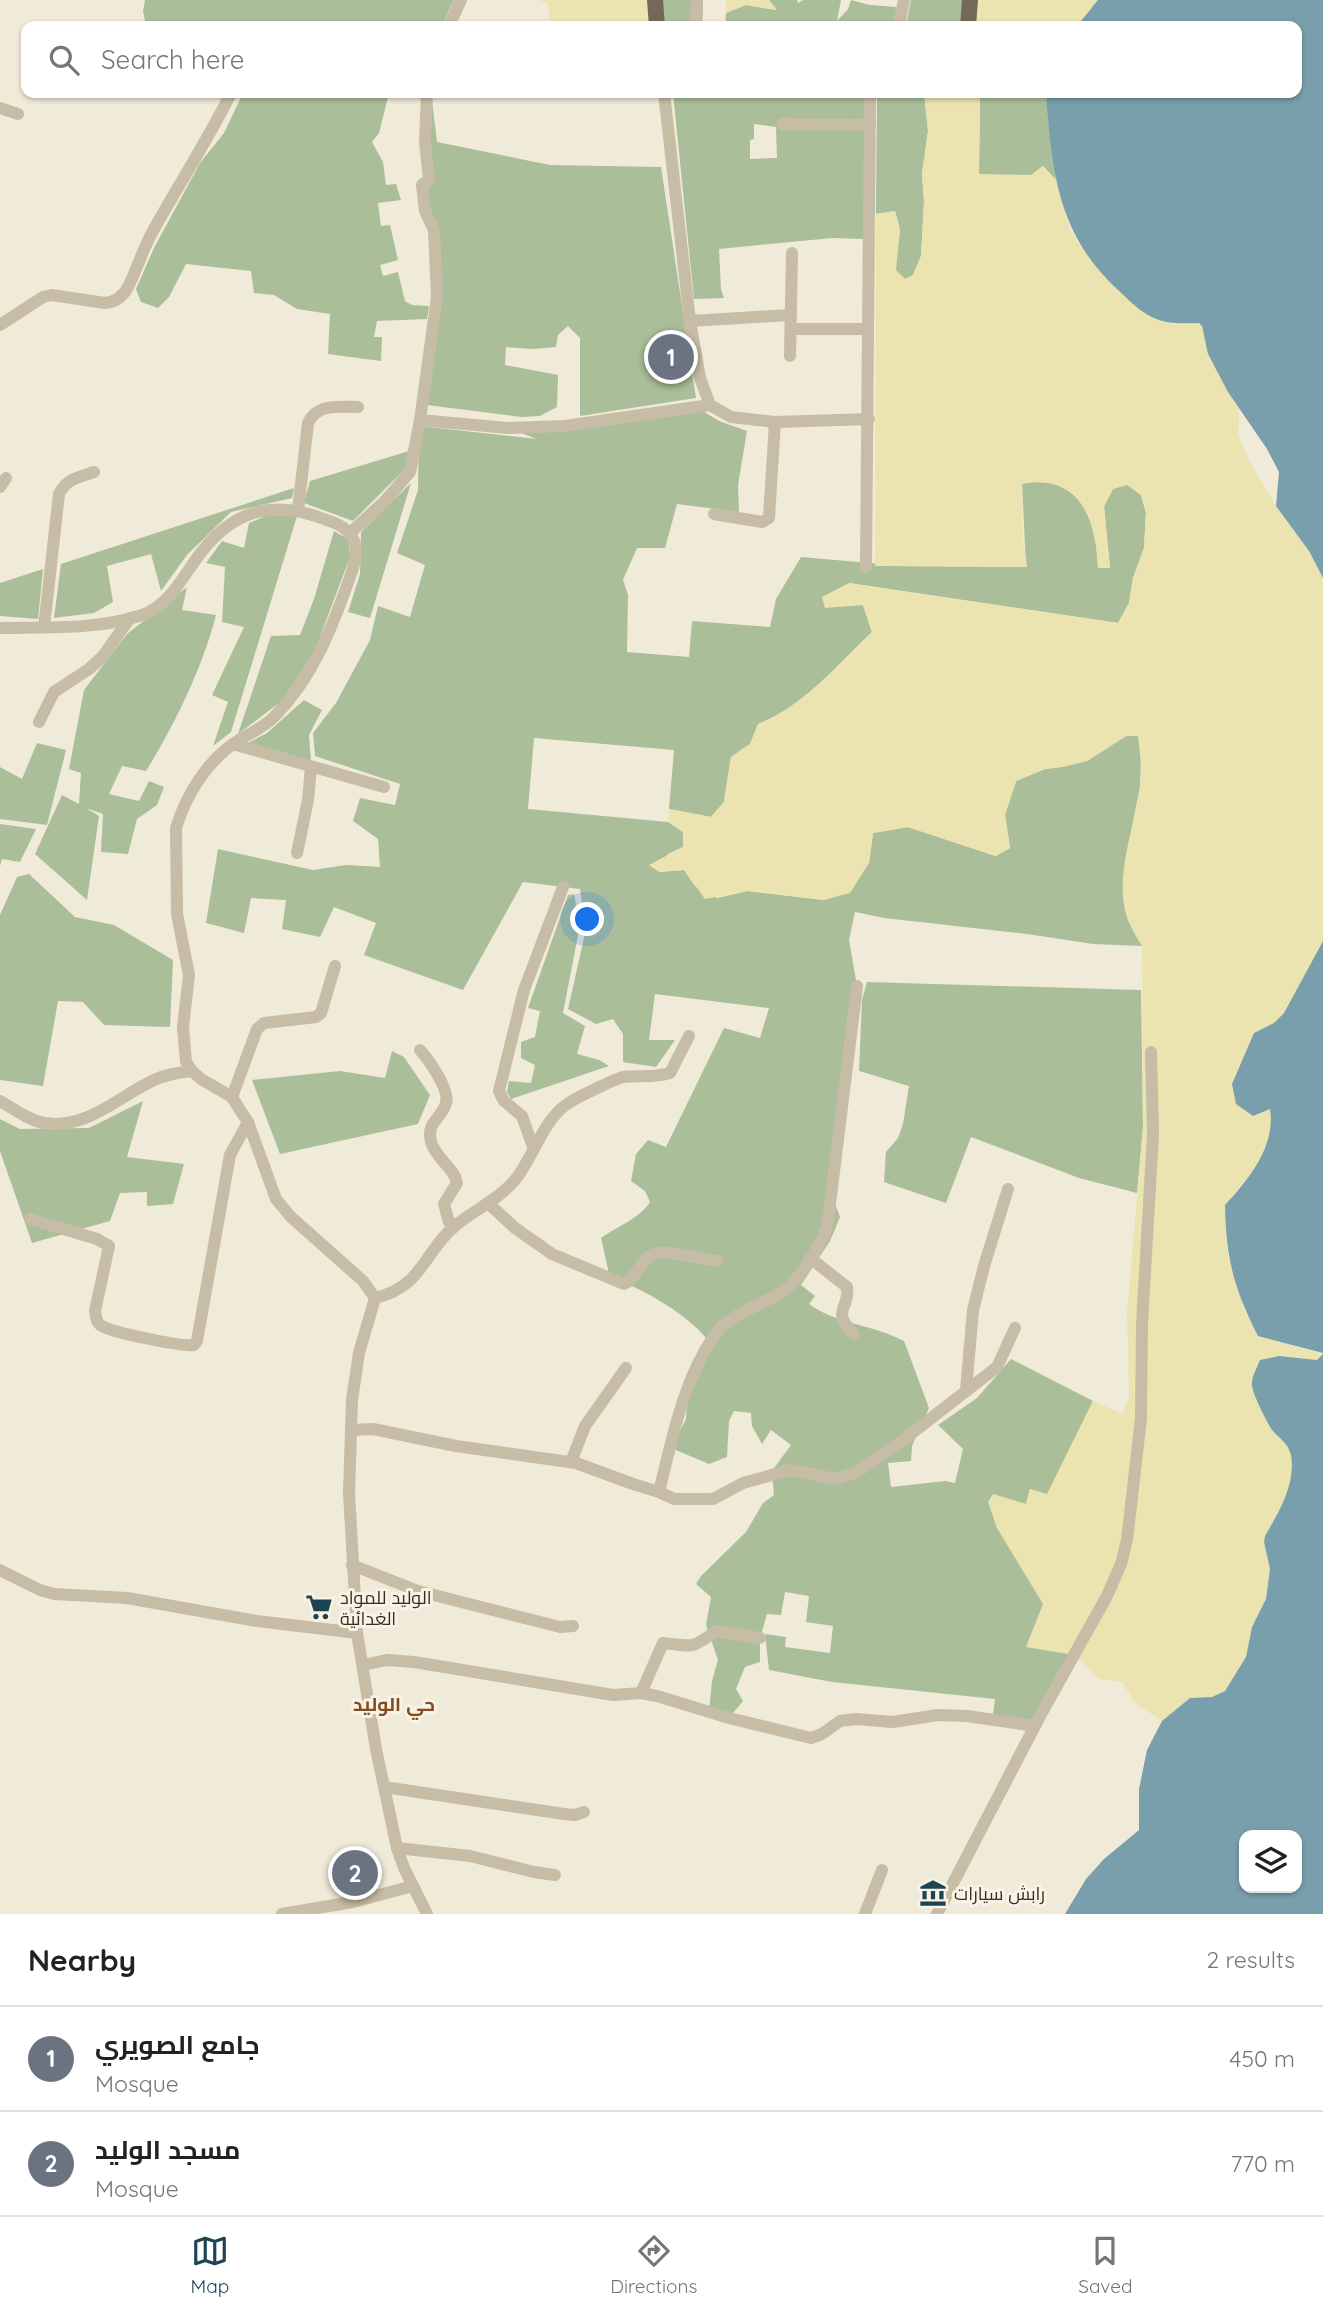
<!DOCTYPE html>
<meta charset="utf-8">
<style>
body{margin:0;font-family:Quicksand,Cairo,sans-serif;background:#f2f2f2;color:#222}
.controls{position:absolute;right:21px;bottom:21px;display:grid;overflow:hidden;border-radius:14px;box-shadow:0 2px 5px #0004}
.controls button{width:63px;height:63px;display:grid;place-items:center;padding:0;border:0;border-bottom:2px solid #e0e0e0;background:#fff;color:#222;font:35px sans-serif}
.you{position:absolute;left:588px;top:920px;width:24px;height:24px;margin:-18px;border:5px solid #fff;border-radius:50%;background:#1a73e8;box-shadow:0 0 0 10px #1a73e833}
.badge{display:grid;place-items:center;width:46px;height:46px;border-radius:50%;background:#1d4453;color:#fff;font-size:23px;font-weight:700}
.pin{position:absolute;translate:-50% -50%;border:4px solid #fff;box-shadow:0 2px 7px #0006}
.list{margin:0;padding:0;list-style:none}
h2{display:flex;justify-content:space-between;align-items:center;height:91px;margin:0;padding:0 28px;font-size:30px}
h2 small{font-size:23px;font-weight:400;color:#767676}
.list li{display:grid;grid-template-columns:46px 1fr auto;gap:21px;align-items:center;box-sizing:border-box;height:105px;padding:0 28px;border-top:2px solid #e0e0e0}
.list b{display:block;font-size:26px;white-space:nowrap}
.list p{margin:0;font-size:23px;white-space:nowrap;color:#767676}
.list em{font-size:23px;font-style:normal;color:#767676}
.icon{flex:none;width:38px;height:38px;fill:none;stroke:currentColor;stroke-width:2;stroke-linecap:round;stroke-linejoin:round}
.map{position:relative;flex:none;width:1323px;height:1914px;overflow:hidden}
.search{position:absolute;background:#fff;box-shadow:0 2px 5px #0004;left:21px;right:21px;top:21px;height:77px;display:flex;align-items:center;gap:18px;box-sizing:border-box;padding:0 24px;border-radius:14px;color:#767676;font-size:26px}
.sheet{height:301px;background:#fff}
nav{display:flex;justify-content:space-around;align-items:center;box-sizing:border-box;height:98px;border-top:2px solid #e0e0e0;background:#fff;font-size:19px;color:#767676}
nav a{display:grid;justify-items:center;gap:4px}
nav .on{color:#1d4453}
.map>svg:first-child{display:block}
.green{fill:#aabe9a;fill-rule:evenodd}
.sand{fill:#ebe4b0}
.water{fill:#799fac;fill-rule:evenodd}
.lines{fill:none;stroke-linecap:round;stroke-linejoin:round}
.minor{stroke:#c7bca5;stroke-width:12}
.major{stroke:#756858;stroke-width:16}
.labels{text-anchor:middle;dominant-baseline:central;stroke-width:6;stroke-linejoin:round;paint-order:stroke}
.poi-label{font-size:18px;fill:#342d26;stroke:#f8f3e5;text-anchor:start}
.neighbourhood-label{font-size:19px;font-weight:bold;fill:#804d22;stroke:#f8f3e5}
</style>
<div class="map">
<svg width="1323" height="1914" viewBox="0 0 1323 1914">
<rect width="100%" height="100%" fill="#f0ead9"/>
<g class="green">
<path d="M145,0H454L442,26H146L143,11Z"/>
<path d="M661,0H703L702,26H665Z"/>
<path d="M769,0H797L798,3L803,0H841L837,21L848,9L851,0L870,5L897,7L893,25L868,23V26H725L726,13L746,5L776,10Z"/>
<path d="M911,0H963L960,26H906Z"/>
<path d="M243,93H389L379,133L372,142L383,162L386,185L396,184L401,200L378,203L381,226L390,225L398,260L380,265L383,276L398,272L405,301L412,305L429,306L427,319L377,321L374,337H382L381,361L328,354L330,314L297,309L274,295L254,293L251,271L186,264L169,297L158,308L141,302L136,289L154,248L200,163L224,133Z"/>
<path d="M431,93L437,142L550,165L661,167L696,398L580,416V338L568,326L558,335L556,347L533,349L506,347L505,365L558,375L557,407L540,416L522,417L427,405L437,297L422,185L429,179Z"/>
<path d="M673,93H864V239L832,238L719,249L721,289L724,298L694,299ZM754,124L776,127L777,158L750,159V140L754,139Z"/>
<path d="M877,93H924L928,131L922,174L924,202L921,256L913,275L905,279L895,270L900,230L895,211L876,214Z"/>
<path d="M980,93H1046L1056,180L1043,166L1031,175H979Z"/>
<path d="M696,407L719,421L747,431L738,485L739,512L677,504L665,548H637L623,580L628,595L627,652L689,657L692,621L770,627L776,599L801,557L904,566L1026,567L1022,483C1081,475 1096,518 1098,568H1110L1104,506L1113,489L1127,484L1141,495L1146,513L1144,548L1133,578L1129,603L1118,623L849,583L863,605L872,632C836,666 804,706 758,724L750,744L731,757L724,802L711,817L669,809L674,750L534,738L528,809L668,822L683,832V847L668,854L659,872L684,870L695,886L717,898L748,891L824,900L869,863L873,833L908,827L996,856L1010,848L1005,815L1016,781L1045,769L1062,767L1087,761L1126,736L1138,735L1141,758L1140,787L1125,862L1128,920L1142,946L1093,944L1027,934L884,918L855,912L849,940L857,986L830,1191L840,1217L830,1241L801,1285L815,1296L809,1304C836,1324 874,1325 904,1341L929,1408L912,1446L911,1461L888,1463L891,1487L946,1481L955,1483L963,1449L938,1425L977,1398L1011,1359L1093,1401L1047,1495L1030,1489L1026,1504L1028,1576L1074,1655L1035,1726L993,1714L995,1699L832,1682L769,1670L765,1634L786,1637L785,1647L830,1653L833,1626L806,1622L809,1596L785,1592L781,1615L767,1614L760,1638V1662L745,1667L736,1689L743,1701L729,1718L709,1712L712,1681L718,1660L706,1625L711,1597L696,1584L701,1576L746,1532L763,1503L774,1495L772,1471L791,1445L771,1430L762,1444L752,1426L751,1413L734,1411L729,1421L727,1457L709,1464L671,1448L686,1419L688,1383L710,1344C696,1319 638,1285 610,1278L601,1238C618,1226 639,1219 650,1202L645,1191L631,1181L636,1154L648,1140L666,1147L724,1028L760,1038L769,1008L655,994L649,1040H675L656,1067L623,1062V1034L613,1019L596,1024L568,1009L586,929L580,889L523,882L463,990L364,955L376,923L334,907L320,937L282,929L286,900L251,898L244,933L206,923L218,849L313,870L346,865L380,867L378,839L353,821L360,798L395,805L400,784L315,756L313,733L336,703L370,640L378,606L410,617L425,565L397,553L418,490L419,426L537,439L508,428Z"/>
<path d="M409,451L406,468L353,521L304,503L310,481Z"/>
<path d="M411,483L370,618L348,612L360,574L361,532Z"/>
<path d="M294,488L292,498L231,512L187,555L161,591L151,554L107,566L113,602L94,613L54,618L61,564Z"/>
<path d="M271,514L297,516L231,732L213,746L228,702L212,695L244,627L222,622L225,567L206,563L222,541L244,548L249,523Z"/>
<path d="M334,531L348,539L350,557L314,653L283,700L238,734L271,636L300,635L314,599Z"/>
<path d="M43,569L38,619L0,616V583Z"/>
<path d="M187,587L182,610L216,615C202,669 175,724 146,771L122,766L109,794L139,801L149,781L164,787L157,805L137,819L128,854L101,852L103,814L86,808L99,816L87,900L35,854L62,795L79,804L81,773L69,769L84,690L127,634Z"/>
<path d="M304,700L322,710L309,735L311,761L248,743L267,733Z"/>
<path d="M37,743L66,750L47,825L0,819V767L22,779Z"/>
<path d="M0,824L36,829L20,862L2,859L0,866Z"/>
<path d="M29,874L75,917L114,925L173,960L170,1027L104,1025L83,1002L58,1001L43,1086L0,1080V915L17,877Z"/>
<path d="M574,894L580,925L563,1013L585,1026L577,1054L599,1060L609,1066L511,1099L507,1092L509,1081L531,1083L535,1065L521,1058V1042L535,1037L540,1011L528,1008L568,895Z"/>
<path d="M867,982L1141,990L1143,1127L1137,1193L1079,1178L971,1137L946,1203L884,1182L886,1152L898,1138L903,1124L909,1086L859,1071L862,1000Z"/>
<path d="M392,1051L404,1057L430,1095L418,1124L280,1154L252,1080L340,1071L385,1078Z"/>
<path d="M143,1101L127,1157L184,1164L173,1204L147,1206V1192L120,1193L110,1221L32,1243L0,1151V1119L20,1129L89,1128Z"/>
</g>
<g class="sand">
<path d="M538,0H655L657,26H550L548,3Z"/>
<path d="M726,0H769L777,10L746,5L726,13Z"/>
<path d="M963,0H1098L1077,26H960Z"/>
<path d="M924,93H980L979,174L1031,175L1043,166L1056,180L1070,229L1080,246L1172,324L1199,323L1202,326L1208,354L1239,407L1238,435L1252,466L1276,506L1309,551L1323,578V941L1284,1013L1274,1023L1254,1033L1273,1127L1257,1166L1225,1205L1228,1256L1244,1309L1258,1336L1323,1354L1318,1360L1279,1356L1254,1392C1259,1404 1264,1416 1271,1427C1276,1435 1285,1439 1289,1448C1301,1477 1279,1512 1265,1536L1264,1542L1270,1569L1266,1599L1252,1627L1246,1657L1225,1691L1212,1697L1190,1698L1162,1721L1135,1703L1122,1682L1100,1679L1074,1655L1026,1647L1043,1604L997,1528L988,1502L993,1494L1026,1504L1030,1489L1047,1494L1093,1401L1123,1414L1129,1396L1127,1314L1143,1127L1142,946C1137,938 1132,930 1129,922C1112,883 1134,829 1140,789C1143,772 1140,753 1138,736H1126L1087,761L1062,767L1045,769L1016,781L1005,815L1010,848L995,856L908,827L873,833L869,863L850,893L824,900L748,891L705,899L684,870L659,872L649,865L683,847V832L668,822L669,809L711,817L724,802L731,757L750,744L758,724C804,706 836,666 872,632L863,605L825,608L822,597L849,583L1118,623L1129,603L1133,578L1144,548L1146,513L1141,495L1127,485L1113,489L1104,506L1110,568H1098C1096,521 1081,472 1022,484L1023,537L1027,567L875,566L876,214L895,211L900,229L896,270L905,279L913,275L921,256L924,202L922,174L928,131Z"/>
</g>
<g class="water">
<path d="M1098,0H1323V578L1309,551L1276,506L1279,472L1267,449L1228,392L1208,354L1202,326L1199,323C1157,325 1148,319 1118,290C1057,234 1052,171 1046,93H1297V26H1077Z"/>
<path d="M1323,941V1353L1258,1336C1234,1289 1226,1259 1225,1205C1249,1179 1276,1146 1270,1109L1253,1116L1236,1104L1232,1084L1254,1033L1274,1023L1284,1013Z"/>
<path d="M1323,1354V1914H1065L1086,1879L1104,1859L1139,1830V1789L1147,1750L1162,1721L1190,1698L1212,1697L1225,1691L1246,1657L1252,1627L1266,1599L1270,1569L1264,1542L1265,1536C1279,1512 1296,1484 1291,1455C1288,1443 1280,1439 1272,1430C1267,1422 1253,1395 1252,1386C1251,1377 1257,1368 1260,1360L1279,1356L1317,1360ZM1297,1835V1888H1244V1835Z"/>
</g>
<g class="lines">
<g class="minor">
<path d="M449,26L461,0"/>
<path d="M696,26L697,0"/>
<path d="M899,26L904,0"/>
<path d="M664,93L690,321L700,378L710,405L731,417L775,422L869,419"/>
<path d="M0,108L18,114"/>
<path d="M782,124L870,125"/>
<path d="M690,321L791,315"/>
<path d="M0,325L43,297L52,295L105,303C115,302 122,297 127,289C137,270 143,248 154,229C179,184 208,140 231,93"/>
<path d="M791,329H868"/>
<path d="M790,356L792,253"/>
<path d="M420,420L508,428L565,426L710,405"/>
<path d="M0,487L6,478"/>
<path d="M298,510L308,423C317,403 339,407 358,407"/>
<path d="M714,514L762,522L769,518L775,422"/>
<path d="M350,533L385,501L410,472L420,420L437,297L434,230L425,211L422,185L429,180L425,141L427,93"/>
<path d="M866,567L870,93"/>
<path d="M44,627L59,494C66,479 79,477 94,472"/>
<path d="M0,628C46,627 98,630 142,615C171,605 185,572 203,550C235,510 274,500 321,518C329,521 338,523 345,529C361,541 356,561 350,577C332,628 313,677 275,716C264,728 249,733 236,742C207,761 186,795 176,828L177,914L189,975L183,1027L186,1062L192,1071L201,1079L232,1097L240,1110L248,1122L276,1199L291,1217L363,1281L375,1298L359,1353L352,1400L349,1493L357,1633L376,1749L397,1848L404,1868L427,1914"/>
<path d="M39,722L54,692L89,669L103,656L130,618"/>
<path d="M233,744L384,787"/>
<path d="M297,853L308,800L311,767"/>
<path d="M420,1050C429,1060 450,1090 446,1103C442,1119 426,1121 431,1142C436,1159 454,1167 457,1183L444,1204L449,1222L454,1227"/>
<path d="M232,1097L257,1029L264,1023L316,1017L321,1013L335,966"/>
<path d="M0,1101C14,1109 28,1120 44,1123C87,1130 119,1096 154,1080C167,1074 178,1073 192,1071"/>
<path d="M533,1147L522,1116L504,1101L499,1091L524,990L563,887"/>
<path d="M489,1204L515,1228L552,1254L624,1284C634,1280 638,1267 646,1259C660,1244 697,1260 717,1261"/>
<path d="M30,1219L97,1239L109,1246L95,1311C96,1317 96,1323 102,1326C111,1332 182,1347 194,1345L197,1341L230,1155L248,1122"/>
<path d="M810,1258L847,1287C850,1310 830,1310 854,1334"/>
<path d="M375,1298C423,1287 424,1251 456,1225C477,1208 502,1198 518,1176C535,1153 544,1118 570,1102C578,1097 615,1079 623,1077C639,1075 654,1078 670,1073L689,1036"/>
<path d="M966,1390L973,1310L984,1266L1008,1189"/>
<path d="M352,1430L373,1429L456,1446L576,1463L633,1484L659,1492L674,1499H713L743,1483L790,1470L836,1479L857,1472L898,1444L997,1367L1015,1328"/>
<path d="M571,1462L585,1426L626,1368"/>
<path d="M659,1492C672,1439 683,1381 714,1336C730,1313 763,1305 785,1290C800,1279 820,1246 827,1228L857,986"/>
<path d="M352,1565L418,1591L560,1627L573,1626"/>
<path d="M0,1570L40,1590L54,1594L127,1598L257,1621L357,1633"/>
<path d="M363,1665L387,1660L414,1662L613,1695L641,1693L657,1696L729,1718L811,1738L822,1734L840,1721L856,1719L893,1722L938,1715L967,1716L1035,1726"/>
<path d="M641,1693L663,1643C694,1646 690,1650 716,1631L760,1638"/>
<path d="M384,1787L564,1814L575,1815L584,1812"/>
<path d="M397,1848L470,1856L534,1872L555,1875"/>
<path d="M282,1914L353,1902L413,1886"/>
<path d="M865,1914L882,1870"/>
<path d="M937,1914L1040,1716L1107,1596L1121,1564L1127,1540L1141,1418L1142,1324L1153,1134L1151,1052"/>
</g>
<g class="major">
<path d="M655,0L657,26"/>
<path d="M968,26L970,0"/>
</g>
</g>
<defs>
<symbol id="supermarket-bare" viewBox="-9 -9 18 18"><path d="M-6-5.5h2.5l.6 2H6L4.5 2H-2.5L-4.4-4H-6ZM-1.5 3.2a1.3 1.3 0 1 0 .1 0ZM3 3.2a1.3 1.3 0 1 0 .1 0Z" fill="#1d4453" stroke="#f8f3e5" stroke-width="2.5" paint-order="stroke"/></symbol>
<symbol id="museum-bare" viewBox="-9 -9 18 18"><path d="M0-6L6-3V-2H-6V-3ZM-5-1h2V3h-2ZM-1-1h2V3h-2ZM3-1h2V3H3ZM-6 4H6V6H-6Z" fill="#1d4453" stroke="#f8f3e5" stroke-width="2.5" paint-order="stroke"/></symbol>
</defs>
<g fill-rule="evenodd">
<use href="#supermarket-bare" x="300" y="1588" width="38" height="38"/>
<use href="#museum-bare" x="914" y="1874" width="38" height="38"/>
</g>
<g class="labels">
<g class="poi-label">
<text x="340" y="1597">الوليد للمواد<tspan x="340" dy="21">الغدائية</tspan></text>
<text x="954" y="1893">رابش سيارات</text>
</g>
<g class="neighbourhood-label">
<text x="394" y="1704">حي الوليد</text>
</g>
</g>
</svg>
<div class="controls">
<button><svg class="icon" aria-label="layers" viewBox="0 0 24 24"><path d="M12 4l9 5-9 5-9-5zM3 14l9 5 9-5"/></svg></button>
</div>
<div class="you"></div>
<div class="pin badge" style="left:671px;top:357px;background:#6b7280">1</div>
<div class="pin badge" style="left:355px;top:1873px;background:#6b7280">2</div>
<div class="search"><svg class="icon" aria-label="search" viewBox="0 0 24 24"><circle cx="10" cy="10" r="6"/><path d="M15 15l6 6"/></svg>Search here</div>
</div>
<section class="sheet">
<h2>Nearby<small>2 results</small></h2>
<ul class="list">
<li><span class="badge" style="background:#6b7280">1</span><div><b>جامع الصويري</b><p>Mosque</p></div><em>450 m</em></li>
<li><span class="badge" style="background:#6b7280">2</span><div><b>مسجد الوليد</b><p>Mosque</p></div><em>770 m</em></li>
</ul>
</section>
<nav>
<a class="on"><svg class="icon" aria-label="map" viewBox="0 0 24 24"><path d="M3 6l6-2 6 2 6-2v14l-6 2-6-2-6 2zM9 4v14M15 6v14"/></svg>Map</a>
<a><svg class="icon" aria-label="directions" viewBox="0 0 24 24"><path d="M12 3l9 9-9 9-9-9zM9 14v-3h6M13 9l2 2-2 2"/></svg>Directions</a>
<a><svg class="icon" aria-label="saved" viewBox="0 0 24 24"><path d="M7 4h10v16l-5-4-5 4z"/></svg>Saved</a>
</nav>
